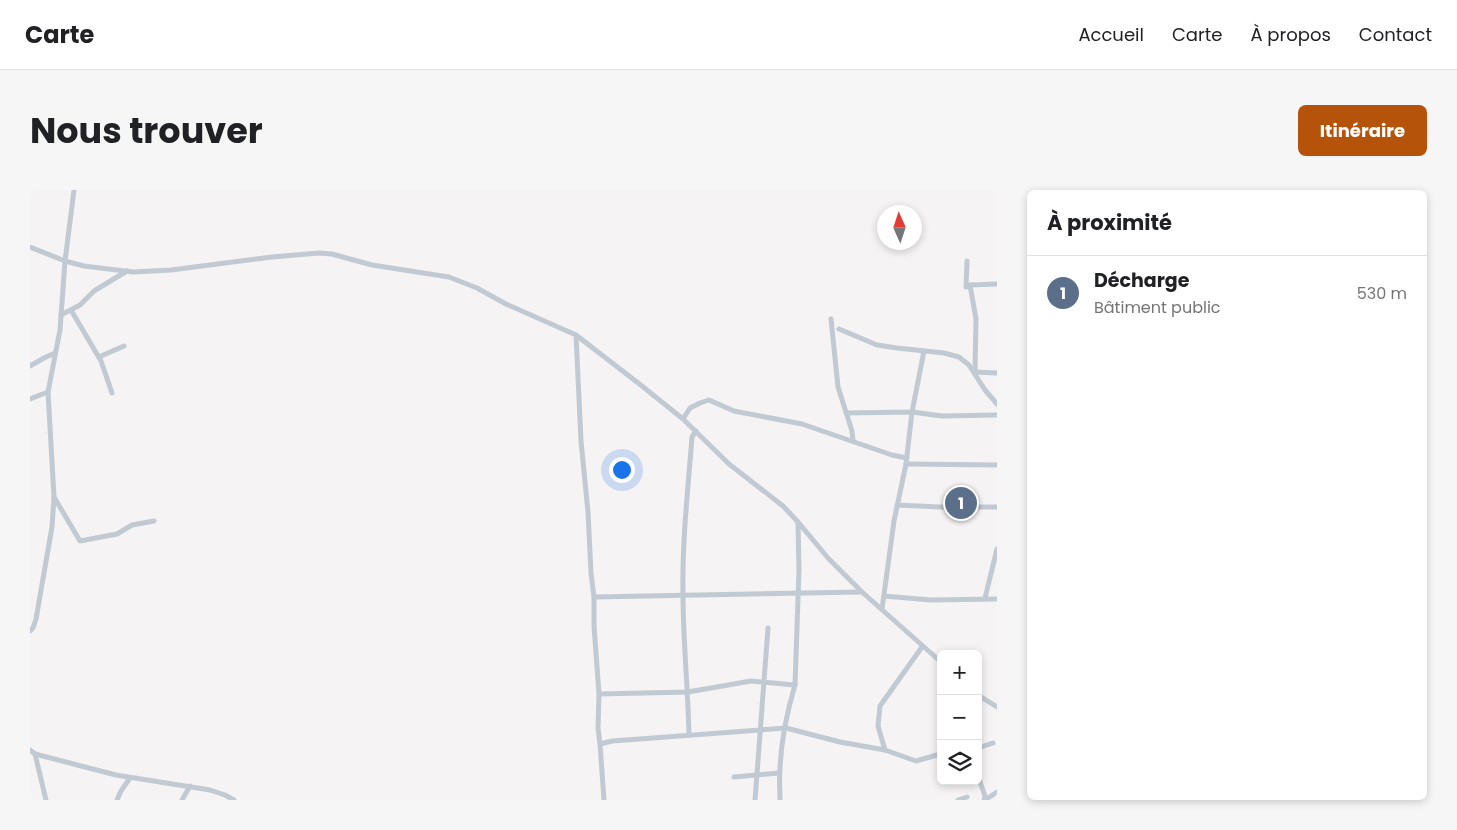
<!DOCTYPE html>
<html lang="fr">
<meta charset="utf-8">
<style>
body{margin:0;font-family:Poppins,sans-serif;background:#f6f6f6;color:#202124}
.controls{position:absolute;right:15px;bottom:15px;display:grid;overflow:hidden;border-radius:8px;box-shadow:0 2px 8px #0003}
.controls button{width:45px;height:45px;display:grid;place-items:center;padding:0;border:0;border-bottom:1px solid #e0e0e0;background:#fff;color:#202124;font:25px sans-serif}
.compass{position:absolute;left:847px;top:15px;width:45px;height:45px;border-radius:50%;background:#fff;box-shadow:0 2px 8px #0003;rotate:357deg}
.you{position:absolute;left:591px;top:279px;width:18px;height:18px;margin:-12px;border:4px solid #fff;border-radius:50%;background:#1a73e8;box-shadow:0 0 0 8px #1a73e833}
.badge{display:grid;place-items:center;width:32px;height:32px;border-radius:50%;background:#b45309;color:#fff;font-size:16px;font-weight:700}
.pin{position:absolute;translate:-50% -50%;border:2px solid #fff;box-shadow:0 1px 5px #0006}
.list{margin:0;padding:0;list-style:none}
h2{display:flex;justify-content:space-between;align-items:center;height:65px;margin:0;padding:0 20px;font-size:21px}
h2 small{font-size:16px;font-weight:400;color:#757577}
.list li{display:grid;grid-template-columns:32px 1fr auto;gap:15px;align-items:center;box-sizing:border-box;height:75px;padding:0 20px;border-top:1px solid #e0e0e0}
.list b{display:block;font-size:19px;white-space:nowrap}
.list p{margin:0;font-size:16px;white-space:nowrap;color:#757577}
.list em{font-size:16px;font-style:normal;color:#757577}
.icon{flex:none;width:28px;height:28px;fill:none;stroke:currentColor;stroke-width:2;stroke-linecap:round;stroke-linejoin:round}
.map{position:relative;flex:none;width:967px;height:610px;overflow:hidden;border-radius:8px}
header{display:flex;align-items:center;gap:30px;box-sizing:border-box;height:70px;padding:0 25px;background:#fff;border-bottom:1px solid #e0e0e0}
header strong{font-size:24px}
nav{display:flex;gap:28px;margin-inline-start:auto;font-size:18px}
.intro{display:flex;align-items:center;justify-content:space-between;box-sizing:border-box;height:120px;padding:0 30px}
h1{margin:0;font-size:35px}
.button{padding:12px 22px;border-radius:8px;background:#b45309;color:#fff;font-size:18px;font-weight:700}
main{display:flex;gap:30px;padding:0 30px}
aside{flex:1;background:#fff;border-radius:8px;box-shadow:0 2px 8px #0003}
.map>svg:first-child{display:block}
.lines{fill:none;stroke-linecap:round;stroke-linejoin:round}
.street{stroke:#c1cad2;stroke-width:5}
</style>
<header>
<strong>Carte</strong>
<nav><a>Accueil</a><a>Carte</a><a>À propos</a><a>Contact</a></nav>
</header>
<div class="intro"><h1>Nous trouver</h1><a class="button">Itinéraire</a></div>
<main>
<div class="map">
<svg width="967" height="610" viewBox="0 0 967 610">
<rect width="100%" height="100%" fill="#f5f3f3"/>
<g class="lines">
<g class="street">
<path d="M0,57L35,71L54,76L103,82L141,80L242,67L289,63L302,64L342,75L419,87L447,98L476,114L546,145L612,196L653,229L699,274L753,316L768,332L798,368L832,402L911,472"/>
<path d="M937,71L936,97L940,95L946,129L945,182"/>
<path d="M940,95L967,94"/>
<path d="M41,120L71,171L82,203"/>
<path d="M31,125L50,115L64,101L97,81"/>
<path d="M801,129L808,197L822,241L823,251"/>
<path d="M809,139L847,155L867,158L914,163L929,167L939,175L955,200L967,214"/>
<path d="M546,145L551,251L558,322L561,383L564,407V436L569,504L658,502L721,491L765,495C757,522 751,551 750,579C749,589 750,600 750,610"/>
<path d="M69,167L94,156"/>
<path d="M0,176L14,168L25,163"/>
<path d="M945,182L967,183"/>
<path d="M0,209L18,202"/>
<path d="M816,223L882,222L912,226L967,225"/>
<path d="M653,229L660,218L670,213L679,210L704,221L772,234L862,265L877,268"/>
<path d="M876,274L967,275"/>
<path d="M24,307L50,351L87,344L102,335L124,331"/>
<path d="M867,315L910,317H967"/>
<path d="M854,406L901,410L967,409"/>
<path d="M564,407L832,402"/>
<path d="M955,408L967,359"/>
<path d="M852,419L864,331L876,274L882,222L894,161"/>
<path d="M0,441L3,438L6,429L22,337L24,307L18,202L30,140L35,71L44,0"/>
<path d="M765,495L769,380L768,332"/>
<path d="M569,504L568,538L570,554L582,551L756,538L810,552L855,560L886,571L907,565"/>
<path d="M948,505L967,517"/>
<path d="M659,545C658,498 653,451 653,404C652,351 658,299 662,247L666,241"/>
<path d="M570,554L574,610"/>
<path d="M948,558L963,553"/>
<path d="M0,560L5,564L16,610"/>
<path d="M855,560L848,536L850,516L892,457"/>
<path d="M5,564L86,585L180,600L195,605L204,610"/>
<path d="M948,586L955,606L954,610"/>
<path d="M704,587L749,583"/>
<path d="M87,610L91,601L100,588"/>
<path d="M152,610L160,596"/>
<path d="M725,610L738,438"/>
<path d="M928,610L937,607"/>
<path d="M955,610L967,602"/>
</g>
</g>
</svg>
<div class="controls">
<button>+</button>
<button>−</button>
<button><svg class="icon" aria-label="layers" viewBox="0 0 24 24"><path d="M12 4l9 5-9 5-9-5zM3 14l9 5 9-5"/></svg></button>
</div>
<svg class="compass" viewBox="-18 -18 36 36"><path d="M0-13l5 13h-10z" fill="#e53935"/><path d="M0 13l5-13h-10z" fill="#757577"/></svg>
<div class="you"></div>
<div class="pin badge" style="left:931px;top:313px;background:#5c6f8a">1</div>
</div>
<aside>
<h2>À proximité<small></small></h2>
<ul class="list">
<li><span class="badge" style="background:#5c6f8a">1</span><div><b>Décharge</b><p>Bâtiment public</p></div><em>530 m</em></li>
</ul>
</aside>
</main>
